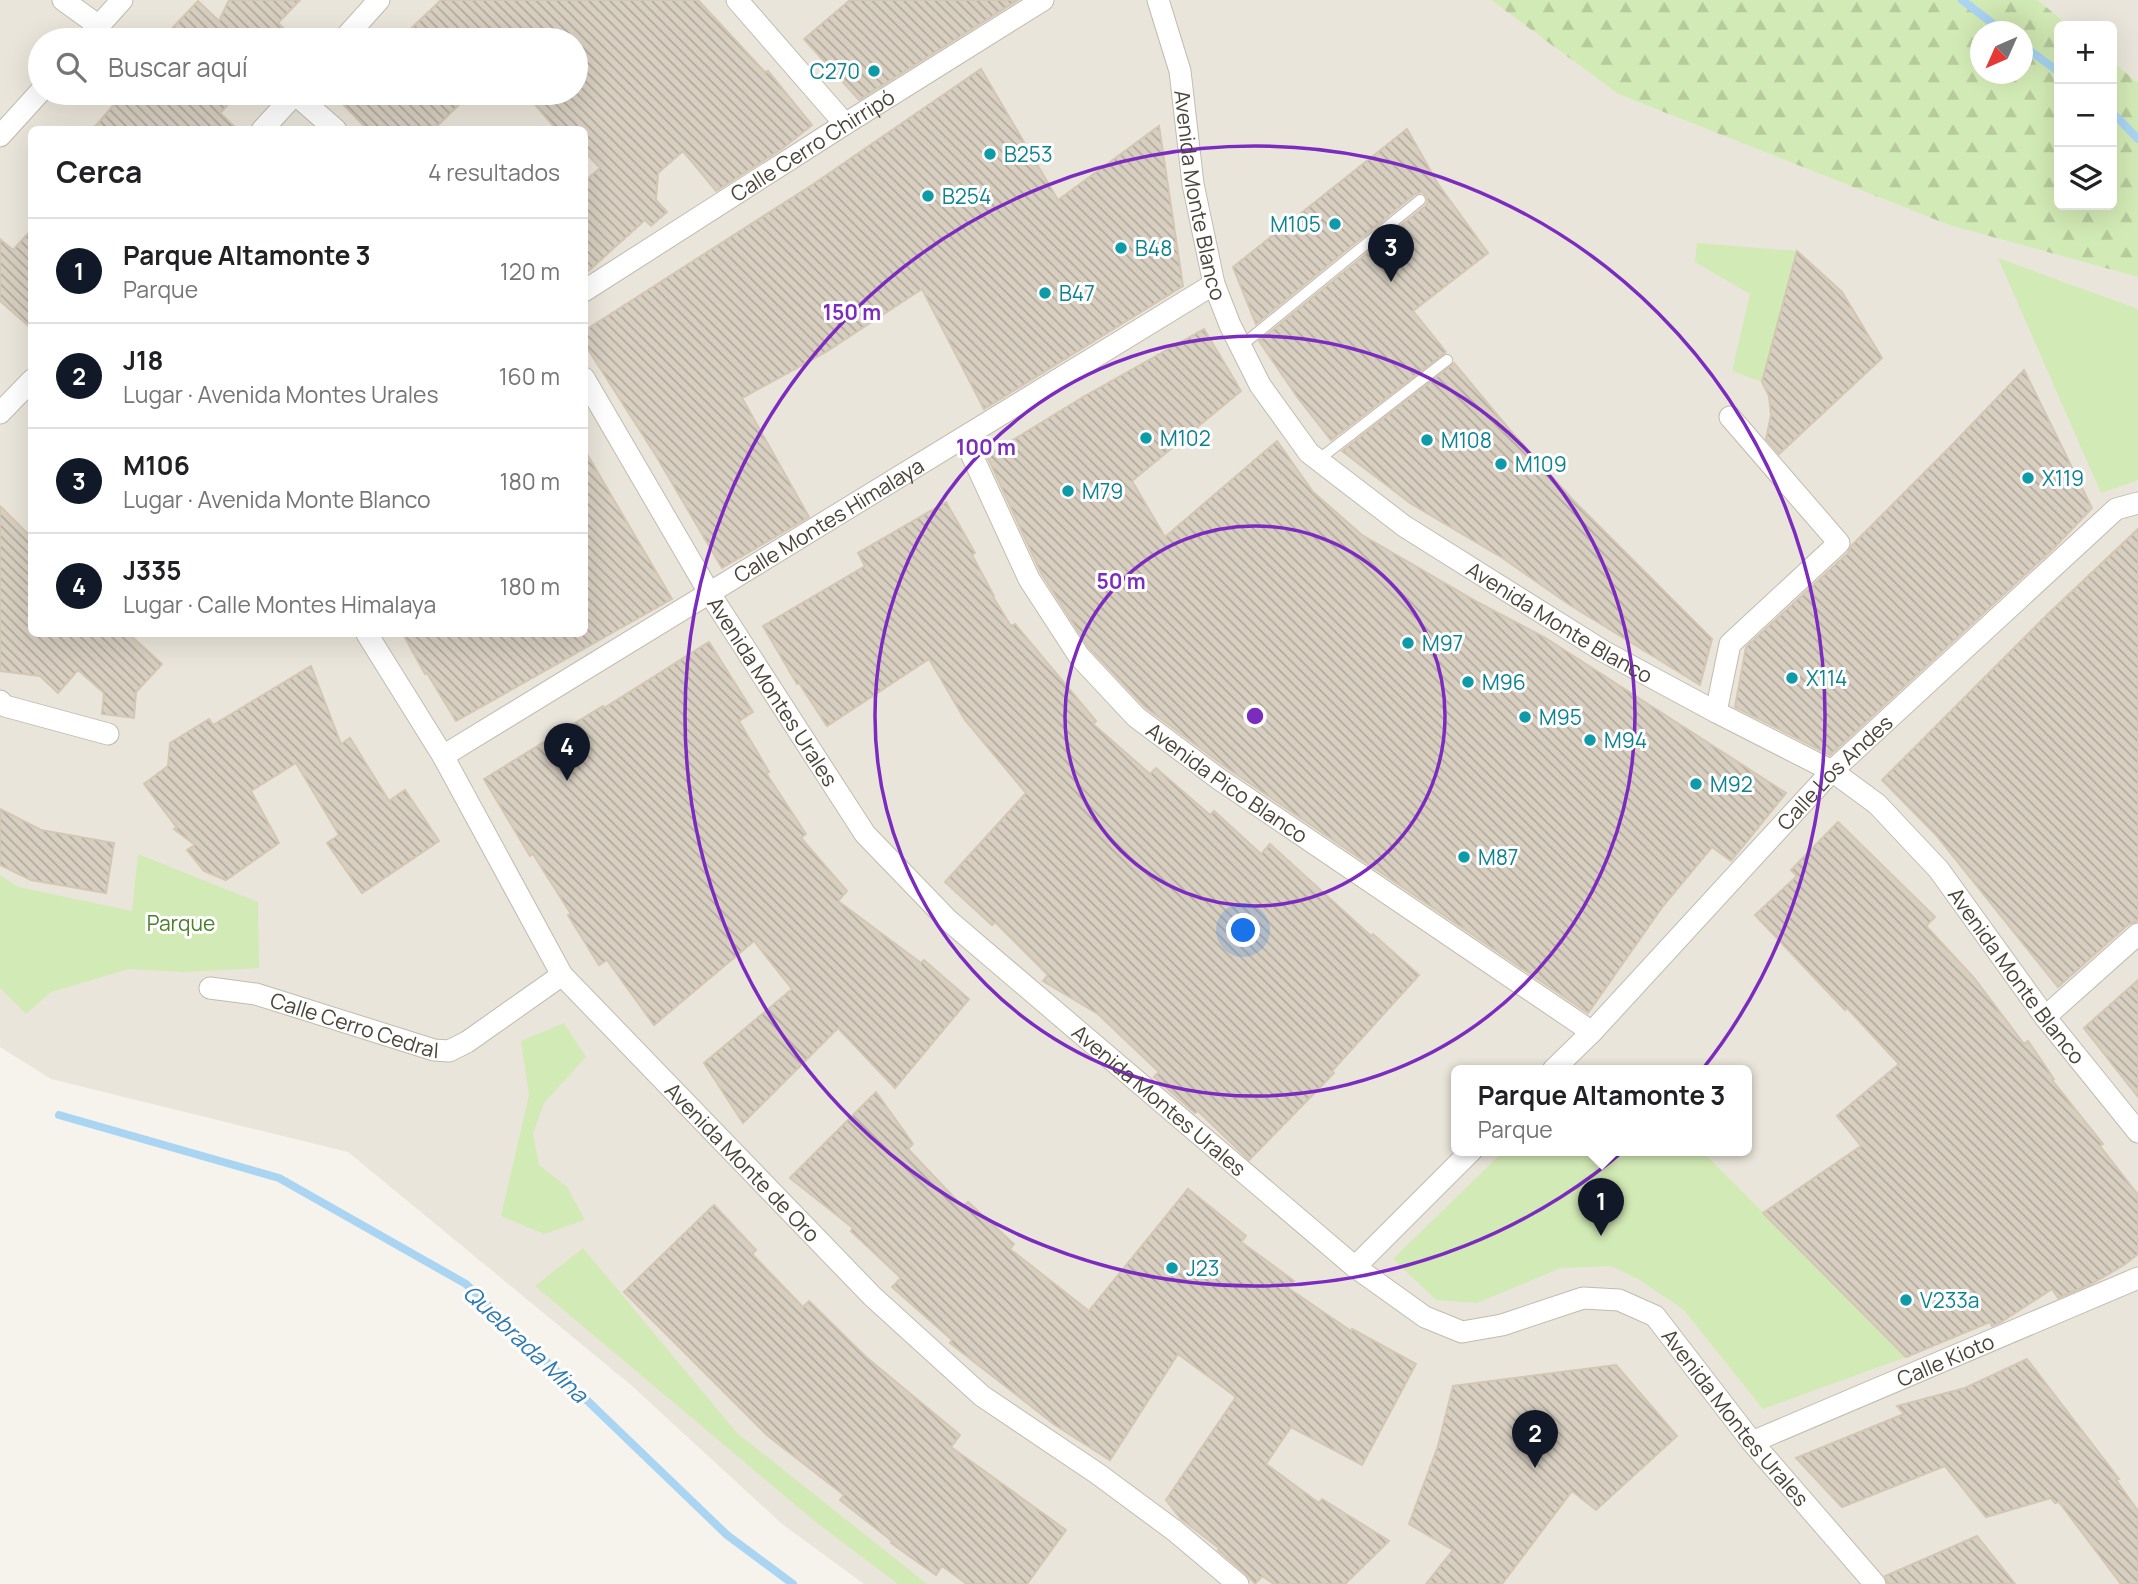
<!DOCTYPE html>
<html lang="es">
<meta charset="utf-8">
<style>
body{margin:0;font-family:Manrope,sans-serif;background:#f6f6f6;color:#202124}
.controls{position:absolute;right:21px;top:21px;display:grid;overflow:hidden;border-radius:10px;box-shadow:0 7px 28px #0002}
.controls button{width:63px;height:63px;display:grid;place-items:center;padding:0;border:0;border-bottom:2px solid #e0e0e0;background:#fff;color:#202124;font:35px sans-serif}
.compass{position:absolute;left:1970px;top:21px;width:63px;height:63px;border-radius:50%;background:#fff;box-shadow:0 7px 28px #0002;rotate:225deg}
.you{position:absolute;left:1244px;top:931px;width:24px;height:24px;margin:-18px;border:5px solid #fff;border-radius:50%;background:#1a73e8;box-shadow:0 0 0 10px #1a73e833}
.badge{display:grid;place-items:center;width:46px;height:46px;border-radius:50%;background:#111827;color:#fff;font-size:23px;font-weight:700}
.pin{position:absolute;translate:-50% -58px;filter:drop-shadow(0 2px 4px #0008)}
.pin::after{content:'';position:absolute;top:37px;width:24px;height:21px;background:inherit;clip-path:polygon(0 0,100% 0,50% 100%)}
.popup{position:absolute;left:1451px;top:1065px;width:301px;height:91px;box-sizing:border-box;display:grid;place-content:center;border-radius:10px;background:#fff;filter:drop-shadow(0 2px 5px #0005);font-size:23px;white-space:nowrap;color:#757577}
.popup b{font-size:26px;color:#202124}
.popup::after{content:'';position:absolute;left:50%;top:100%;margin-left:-14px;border:14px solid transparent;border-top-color:#fff}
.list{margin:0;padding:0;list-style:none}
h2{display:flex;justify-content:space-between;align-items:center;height:91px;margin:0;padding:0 28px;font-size:30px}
h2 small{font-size:23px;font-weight:400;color:#757577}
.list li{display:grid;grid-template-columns:46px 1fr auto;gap:21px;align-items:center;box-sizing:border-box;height:105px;padding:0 28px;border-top:2px solid #e0e0e0}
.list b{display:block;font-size:26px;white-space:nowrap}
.list p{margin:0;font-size:23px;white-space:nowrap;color:#757577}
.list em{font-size:23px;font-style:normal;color:#757577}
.icon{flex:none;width:38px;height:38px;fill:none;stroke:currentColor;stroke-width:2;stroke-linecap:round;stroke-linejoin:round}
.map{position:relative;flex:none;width:2138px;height:1584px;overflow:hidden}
.search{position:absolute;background:#fff;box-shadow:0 7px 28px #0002;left:28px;top:28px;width:560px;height:77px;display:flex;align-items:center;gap:18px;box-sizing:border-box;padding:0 24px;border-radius:38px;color:#757577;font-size:26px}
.panel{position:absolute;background:#fff;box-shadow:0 7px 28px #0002;left:28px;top:126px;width:560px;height:511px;border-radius:10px}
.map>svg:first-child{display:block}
.residential{fill:#eae5da;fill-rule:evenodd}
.forest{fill:url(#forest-firs);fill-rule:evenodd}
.park{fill:#d2eab5}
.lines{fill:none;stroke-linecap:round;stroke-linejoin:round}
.stream{stroke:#a9d4f2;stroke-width:8}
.building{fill:url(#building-back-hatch);stroke:#d3c7b4;stroke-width:2}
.service-casing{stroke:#c2bbae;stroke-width:12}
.minor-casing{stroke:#c2bbae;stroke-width:23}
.service{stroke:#fff;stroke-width:10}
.minor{stroke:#fff;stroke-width:21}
.ring{fill:none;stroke:#7b2cbf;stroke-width:3.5}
.culture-dot{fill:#0f9aa8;stroke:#fff;stroke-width:2.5}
.labels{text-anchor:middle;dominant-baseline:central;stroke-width:6;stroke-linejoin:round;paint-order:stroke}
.culture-label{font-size:21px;fill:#0d838f;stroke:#fff;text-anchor:start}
.street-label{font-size:21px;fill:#4b4439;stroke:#fff}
.park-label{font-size:21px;fill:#4a7f2a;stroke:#fff}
.water-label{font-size:23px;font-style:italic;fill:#2e7ab2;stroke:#fff}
.centre{fill:#7b2cbf;stroke:#fff;stroke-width:3.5}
.ring-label{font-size:21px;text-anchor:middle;font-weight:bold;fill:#7b2cbf;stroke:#fff;stroke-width:6;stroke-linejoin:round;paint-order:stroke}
</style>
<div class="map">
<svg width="2138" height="1584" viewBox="0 0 2138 1584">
<defs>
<pattern id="forest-firs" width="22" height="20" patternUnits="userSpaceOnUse" patternTransform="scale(1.75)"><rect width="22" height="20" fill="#d2eab5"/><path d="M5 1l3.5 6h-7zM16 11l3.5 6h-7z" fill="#b6ca9c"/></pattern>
<pattern id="building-back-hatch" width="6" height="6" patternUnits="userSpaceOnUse" patternTransform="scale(1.75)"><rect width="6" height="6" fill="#d8cfc1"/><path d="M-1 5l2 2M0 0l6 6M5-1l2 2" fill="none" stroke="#b1aa9e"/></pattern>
</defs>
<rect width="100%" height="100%" fill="#f6f3ec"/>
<g class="residential">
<path d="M0,0H1491L1618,94L1949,225L2138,277V1584H864L782,1524L631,1385L348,1152L51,1079L0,1047ZM40,40H576V93H40ZM32,130H584V634H32ZM1456,1070H1746V1150H1456Z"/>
<path d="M2038,0H2138V83L2112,61V26H2069Z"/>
</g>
<path class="forest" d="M1491,0H2038L2069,26H2059V205H2112V61L2138,83V277L1949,225L1618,94ZM1980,32H2022V74H1980Z"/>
<g class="park">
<path d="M1697,243L1797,251L1762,382L1732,371L1750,294L1695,262Z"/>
<path d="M1998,258L2138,309V480L2101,493Z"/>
<path d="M138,854L258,902L259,968L183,972L129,969L51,992L26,1014L0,988V875L18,887L132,911Z"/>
<path d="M564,1023L586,1057L544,1103L533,1133L539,1165L567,1187L585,1220L544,1234L501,1216L529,1095L521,1041Z"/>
<path d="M1505,1150H1701L1906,1357L1763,1409L1683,1309L1638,1279L1611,1266L1561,1268L1477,1303L1436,1300L1393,1259Z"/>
<path d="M583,1248L737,1433L927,1584H898L817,1523L535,1286Z"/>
</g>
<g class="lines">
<g class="stream">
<path d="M1962,0L2004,32"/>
<path d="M2022,45L2059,72"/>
<path d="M2112,112L2138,139"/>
<path d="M59,1115L279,1178L466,1284L727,1535L793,1584"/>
</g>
</g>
<g class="building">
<path d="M229,0H300L278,23L296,40H161L198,1L219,21Z"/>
<path d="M441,0H698L765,72L768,71L812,125L783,148L716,191L683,151L658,173L656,200L667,212L651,226L645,220L584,275V182L600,168L584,151V130H557L525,93H576V40H399Z"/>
<path d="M850,0H1018L859,100L804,39Z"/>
<path d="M981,69L1058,200L1159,126L1183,286L984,409L922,289L826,352L742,398L809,517L722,568L655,454L584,343V331L812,185Z"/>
<path d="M124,93H239L220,113L238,130H92Z"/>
<path d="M332,93H471L433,130H368Z"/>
<path d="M1407,129L1438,184L1488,253L1413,311L1446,352L1331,440L1298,398L1259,341L1425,206L1428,202L1426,196L1422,192L1415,194L1256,324L1233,267Z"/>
<path d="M32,229V329L0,301V239L13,250Z"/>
<path d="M1797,251L1842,292L1882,358L1779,454L1766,439L1771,415L1769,396L1762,382Z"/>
<path d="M1204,329L1241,391L1132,481L1165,537L1277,441L1313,492L1362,535L1479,603L1544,637L1786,793L1731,861L1712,847L1663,906L1588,1013L1227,768L1145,707L1089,648L1041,573L987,456L1083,397Z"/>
<path d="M1454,363L1509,429L1573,500L1712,639L1700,685L1570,605L1501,557L1410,503L1342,451Z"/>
<path d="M2024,370L2092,508L2055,547L1830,755L1735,707L1746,647L1848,553L1852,545L1949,448Z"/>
<path d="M584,449L672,599L456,721L427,673L425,674L403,634H584Z"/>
<path d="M946,502L975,553L972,555L994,596L993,597L1011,626L1015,624L1096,721L1093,724L1150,774L1156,768L1210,815L1214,811L1261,854L1270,844L1371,936L1373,934L1419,975L1332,1071L1334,1073L1249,1160L1198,1111L1195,1113L1154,1077L1159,1072L1098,1014L1043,981L1048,975L995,922L992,925L945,882L1026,793L965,720L929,659L827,726L799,683L797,684L763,626L865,566L858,553Z"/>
<path d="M0,506L32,538V634H129L162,664L136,692L134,718L102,714L104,693L78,670L58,693L40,676L0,671Z"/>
<path d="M2138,529V921L2129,924L2058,987L1937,836L1882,780L2048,614Z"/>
<path d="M709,642L753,712L739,721L769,772L766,773L806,834L801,838L847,891L838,901L921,963L924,960L969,999L895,1088L838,1028L743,1123L704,1063L792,989L754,941L654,1025L607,960L599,965L568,915L571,914L533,854L530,856L484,779L603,706L604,708Z"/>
<path d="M311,666L341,744L350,738L389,801L405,790L439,841L362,893L327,843L339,835L296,763L251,791L279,843L226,880L204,871L187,850L195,845L174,829L177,828L144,784L168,766L170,743L209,719L213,725Z"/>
<path d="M0,809L41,830L114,843L106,893L31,880L0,865Z"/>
<path d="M1838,822L1935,917L1926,926L1974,978L2024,1044L2028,1041L2054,1079L2052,1080L2103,1144L2100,1146L2138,1195V1254L2124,1265L2091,1284L2058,1298L2052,1289L2001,1322L1992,1326L1990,1322L1906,1357L1763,1213L1861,1146L1837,1116L1899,1064L1847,1008L1845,1010L1755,915L1797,876L1791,870Z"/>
<path d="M2138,980V1097L2084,1028Z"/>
<path d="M876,1092L913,1144L908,1149L963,1207L968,1202L1014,1244L1010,1249L1089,1311L1188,1189L1246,1236L1241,1242L1294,1281L1288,1288L1351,1331L1352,1329L1416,1364L1362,1465L1291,1427L1266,1464L1319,1503L1322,1499L1389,1541L1345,1584H1274L1262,1576L1255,1584L1246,1574L1218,1550L1219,1548L1181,1519L1166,1500L1236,1397L1178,1354L1110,1460L1055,1425L950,1343L952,1340L892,1287L901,1278L851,1231L853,1228L790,1178Z"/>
<path d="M714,1205L756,1250L752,1254L803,1307L809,1301L866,1357L960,1435L951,1447L1066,1530L1027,1584H967L942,1566L936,1575L891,1543L892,1541L840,1500L844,1495L768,1436L624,1292Z"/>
<path d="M2027,1359L2119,1479L2116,1480L2138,1511V1584H2121L2059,1502L2055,1503L2051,1498L1986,1517L1945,1466L1842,1507L1796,1458L1904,1414L1897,1406L1965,1388Z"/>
<path d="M1616,1365L1677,1436L1596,1510L1572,1491L1502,1584H1426L1453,1550L1409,1524L1438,1446L1453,1386Z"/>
<path d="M1977,1536L2015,1584H1888L1885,1576Z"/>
</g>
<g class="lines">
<defs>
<g id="service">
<path d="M1241,346L1420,200"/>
<path d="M1318,460L1447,360"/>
</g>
<g id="minor">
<path d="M63,0L99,26"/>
<path d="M737,0L845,124"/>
<path id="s1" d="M1158,0L1180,71L1193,184L1214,284L1230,325L1260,385L1309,453L1404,526L1603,651L1716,712L1832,771L1877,804L1939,870L2045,1017L2138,1132"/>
<path d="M86,40L122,0"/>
<path d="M343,40L379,0"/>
<path d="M295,94L336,130"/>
<path d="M262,130L296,93"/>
<path d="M0,136L40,92"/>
<path id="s2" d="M584,291L845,124L1043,0"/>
<path id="s3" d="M584,378L710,594L865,834L948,920L1355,1267L1425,1317L1462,1332L1502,1325L1583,1298L1619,1300L1655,1316L1752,1442L1875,1584"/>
<path d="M0,413L32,380"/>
<path id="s4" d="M964,438L1029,579L1079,656L1136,717L1219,779L1592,1032"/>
<path id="s5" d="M367,634L443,756L562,975L872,1296L982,1396L1098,1474L1175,1531L1238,1584"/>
<path d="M0,701L5,706L108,734"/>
<path d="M1716,712L1730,644L1839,543L1730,417"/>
<path id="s6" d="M443,756L1214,284"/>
<path id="s7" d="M210,988L256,994L434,1050L449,1051L467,1042L562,975"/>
<path d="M2045,1017L2138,934"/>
<path id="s8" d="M1553,1070L1592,1032L1832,771L2116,509L2138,503"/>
<path d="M1355,1267L1472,1150"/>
<path id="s9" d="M1752,1442L2138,1278"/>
</g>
</defs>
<use href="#service" class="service-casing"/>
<use href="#minor" class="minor-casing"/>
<use href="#service" class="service"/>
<use href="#minor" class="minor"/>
</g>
<g class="ring">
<circle cx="1255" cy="716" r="190"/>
<circle cx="1255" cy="716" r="380"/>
<circle cx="1255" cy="716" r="570"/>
</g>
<g class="culture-dot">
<circle cx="874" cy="71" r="7"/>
<circle cx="990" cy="154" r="7"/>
<circle cx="928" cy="196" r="7"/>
<circle cx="1335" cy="224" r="7"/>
<circle cx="1121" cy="248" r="7"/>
<circle cx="1045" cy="293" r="7"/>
<circle cx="1146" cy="438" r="7"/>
<circle cx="1427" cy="440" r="7"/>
<circle cx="1501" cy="464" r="7"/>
<circle cx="2028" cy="478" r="7"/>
<circle cx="1068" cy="491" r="7"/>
<circle cx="1408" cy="643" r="7"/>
<circle cx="1792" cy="678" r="7"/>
<circle cx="1468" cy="682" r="7"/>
<circle cx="1525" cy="717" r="7"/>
<circle cx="1590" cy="740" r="7"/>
<circle cx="1696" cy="784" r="7"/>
<circle cx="1464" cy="857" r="7"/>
<circle cx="1172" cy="1268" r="7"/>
<circle cx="1906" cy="1300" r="7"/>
</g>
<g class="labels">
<g class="culture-label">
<text x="860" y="71" text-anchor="end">C270</text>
<text x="1004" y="154">B253</text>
<text x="942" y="196">B254</text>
<text x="1321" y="224" text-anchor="end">M105</text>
<text x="1135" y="248">B48</text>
<text x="1059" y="293">B47</text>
<text x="1160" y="438">M102</text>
<text x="1441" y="440">M108</text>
<text x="1515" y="464">M109</text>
<text x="2042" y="478">X119</text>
<text x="1082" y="491">M79</text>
<text x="1422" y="643">M97</text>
<text x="1806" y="678">X114</text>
<text x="1482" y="682">M96</text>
<text x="1539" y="717">M95</text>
<text x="1604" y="740">M94</text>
<text x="1710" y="784">M92</text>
<text x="1478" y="857">M87</text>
<text x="1186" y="1268">J23</text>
<text x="1920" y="1300">V233a</text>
</g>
<g class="street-label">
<text stroke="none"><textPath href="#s2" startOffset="271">Calle Cerro Chirripó</textPath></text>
<text stroke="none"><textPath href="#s1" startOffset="200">Avenida Monte Blanco</textPath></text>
<text stroke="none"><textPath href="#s6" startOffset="452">Calle Montes Himalaya</textPath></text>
<text stroke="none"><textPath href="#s1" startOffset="788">Avenida Monte Blanco</textPath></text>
<text stroke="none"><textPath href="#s3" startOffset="366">Avenida Montes Urales</textPath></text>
<text stroke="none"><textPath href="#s8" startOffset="410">Calle Los Andes</textPath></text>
<text stroke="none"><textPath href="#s4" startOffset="443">Avenida Pico Blanco</textPath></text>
<text stroke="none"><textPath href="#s1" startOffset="1376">Avenida Monte Blanco</textPath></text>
<text stroke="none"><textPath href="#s7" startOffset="150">Calle Cerro Cedral</textPath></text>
<text stroke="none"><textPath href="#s3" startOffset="933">Avenida Montes Urales</textPath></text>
<text stroke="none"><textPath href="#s5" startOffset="653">Avenida Monte de Oro</textPath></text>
<text stroke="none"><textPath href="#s9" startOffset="210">Calle Kioto</textPath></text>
<text stroke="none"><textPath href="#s3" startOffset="1647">Avenida Montes Urales</textPath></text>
</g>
<g class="park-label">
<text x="181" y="923">Parque</text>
</g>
<g class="water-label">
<text transform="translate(526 1343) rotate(43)">Quebrada Mina</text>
</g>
</g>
<circle cx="1255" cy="716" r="10" class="centre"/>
<g class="ring-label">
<text x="852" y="320">150 m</text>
<text x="986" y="455">100 m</text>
<text x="1121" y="589">50 m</text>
</g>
</svg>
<div class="controls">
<button>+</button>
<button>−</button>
<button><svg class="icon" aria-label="layers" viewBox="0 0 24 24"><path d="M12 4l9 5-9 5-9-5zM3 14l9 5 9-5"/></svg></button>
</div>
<svg class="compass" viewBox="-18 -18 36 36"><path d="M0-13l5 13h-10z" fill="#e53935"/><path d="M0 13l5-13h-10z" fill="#757577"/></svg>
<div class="you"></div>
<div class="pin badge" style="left:1601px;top:1236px">1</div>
<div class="popup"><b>Parque Altamonte 3</b>Parque</div>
<div class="pin badge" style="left:1535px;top:1468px">2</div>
<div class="pin badge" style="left:1391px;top:282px">3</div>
<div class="pin badge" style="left:567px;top:781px">4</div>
<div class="search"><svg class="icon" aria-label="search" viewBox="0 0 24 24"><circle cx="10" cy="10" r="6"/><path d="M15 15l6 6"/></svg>Buscar aquí</div>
<section class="panel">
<h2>Cerca<small>4 resultados</small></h2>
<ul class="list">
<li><span class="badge">1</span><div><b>Parque Altamonte 3</b><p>Parque</p></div><em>120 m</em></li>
<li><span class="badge">2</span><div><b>J18</b><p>Lugar · Avenida Montes Urales</p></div><em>160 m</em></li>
<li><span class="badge">3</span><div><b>M106</b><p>Lugar · Avenida Monte Blanco</p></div><em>180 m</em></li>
<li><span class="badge">4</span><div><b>J335</b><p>Lugar · Calle Montes Himalaya</p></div><em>180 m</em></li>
</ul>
</section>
</div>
